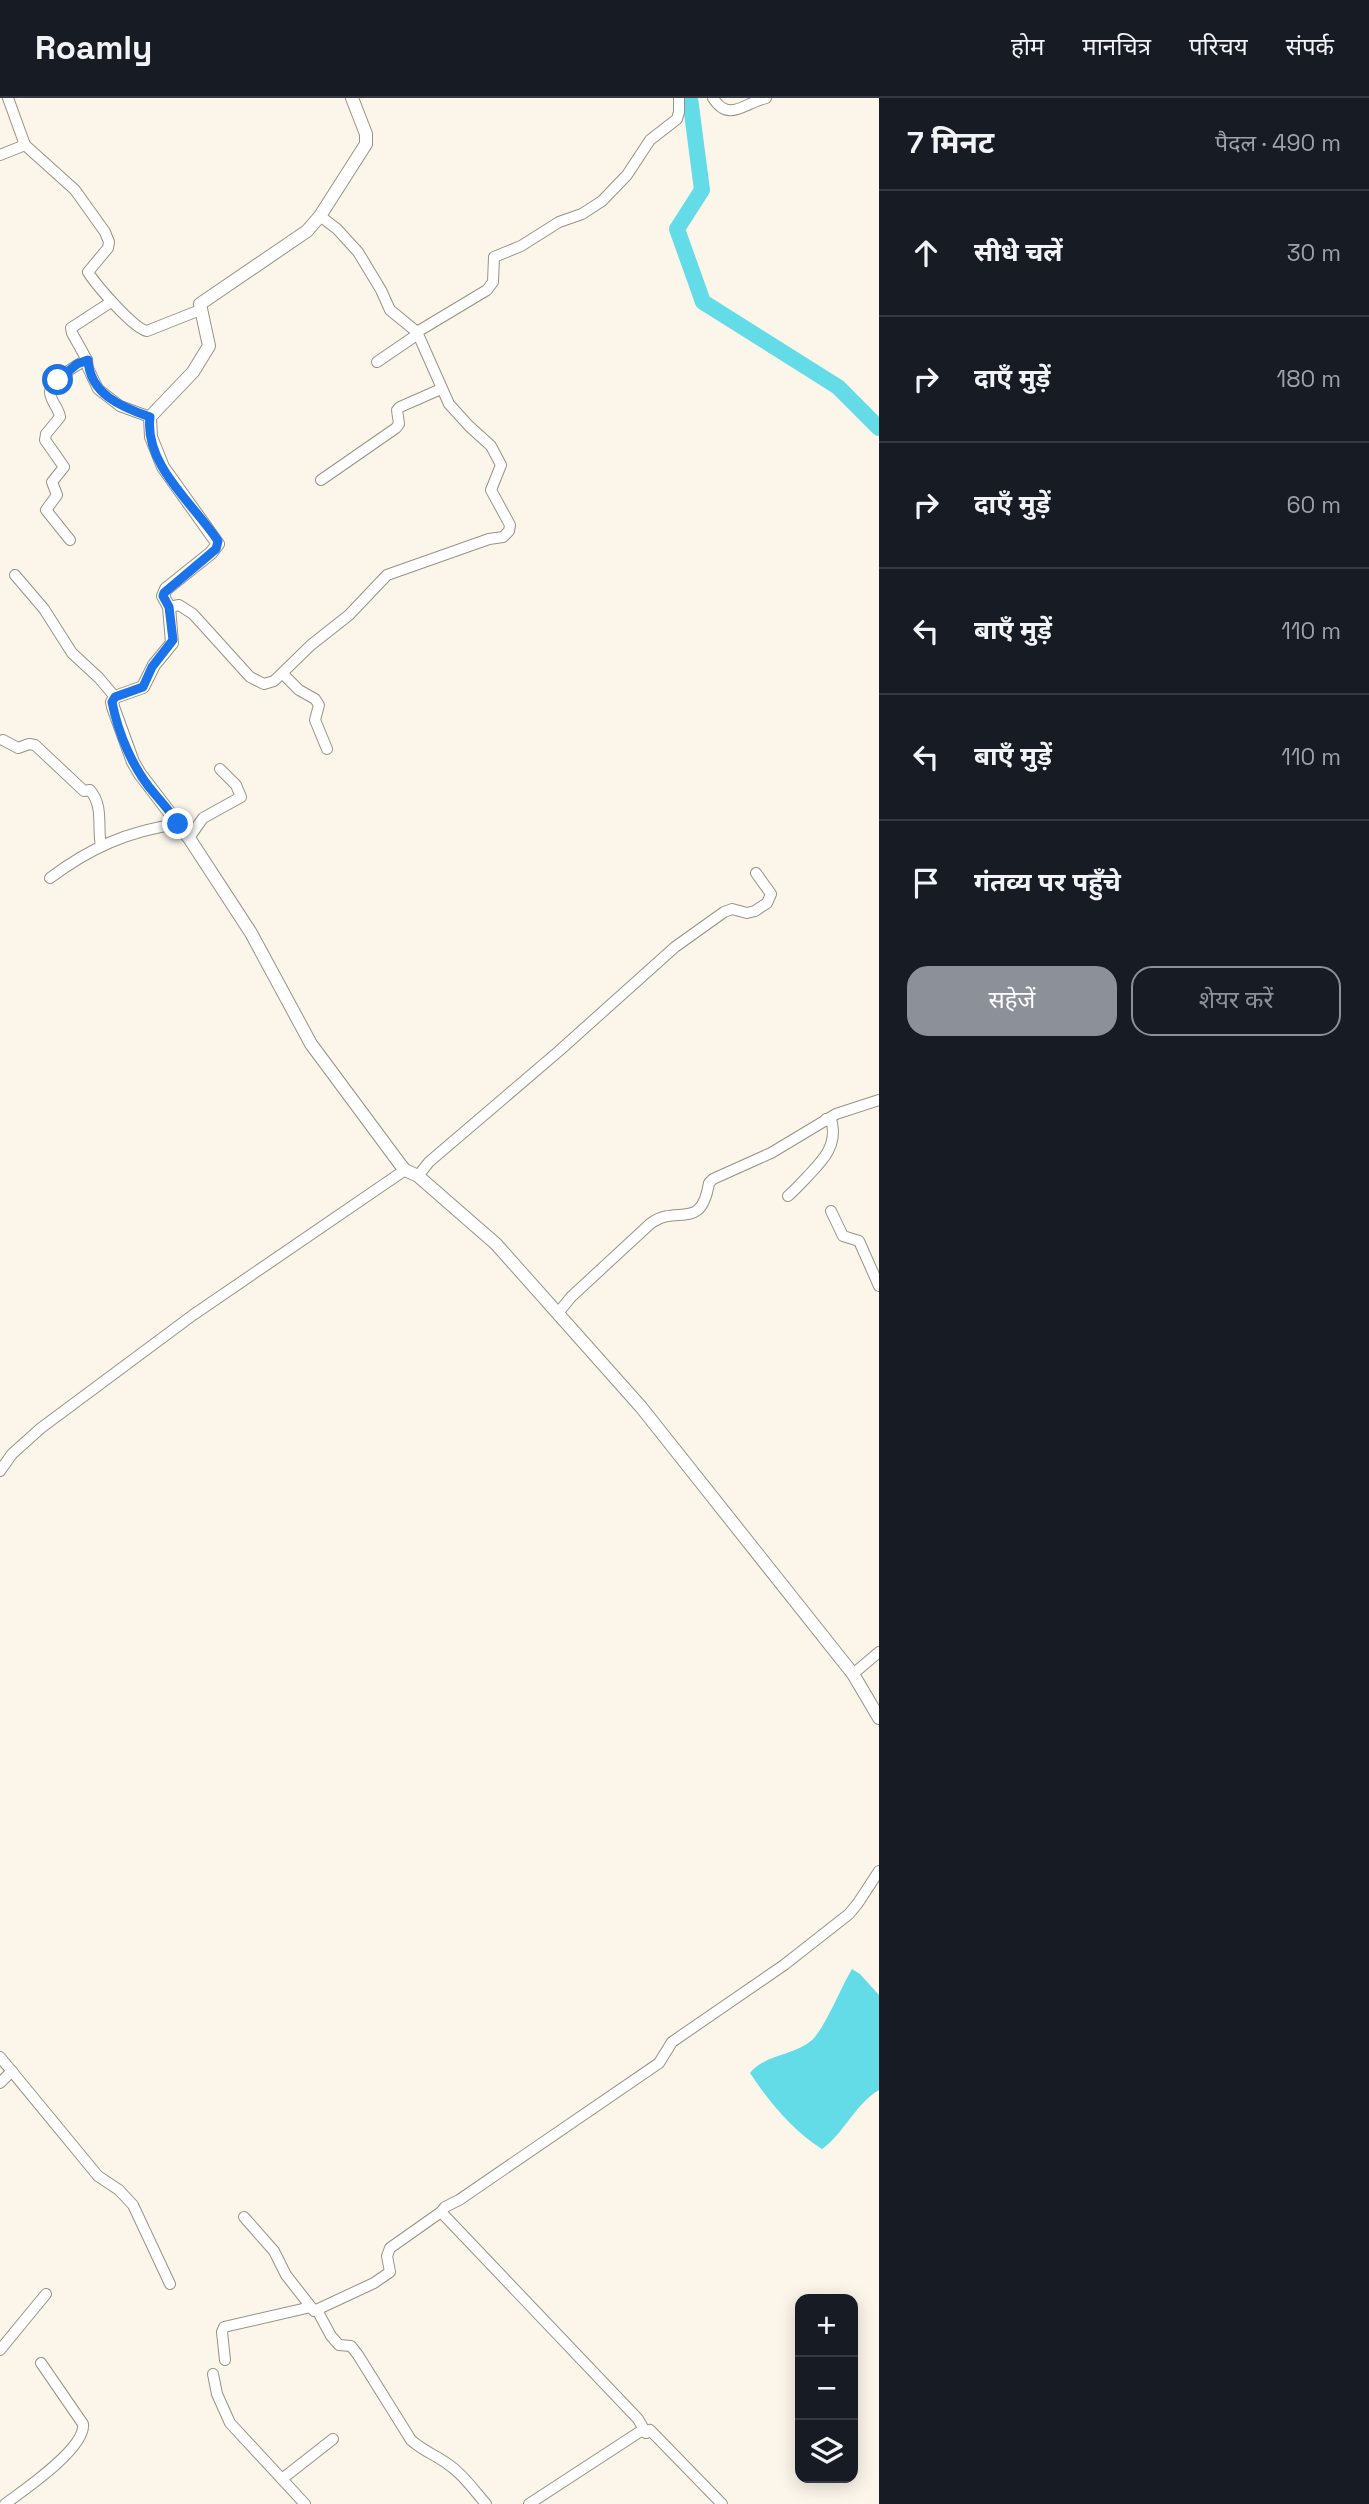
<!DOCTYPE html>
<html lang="hi">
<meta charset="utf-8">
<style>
body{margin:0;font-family:"Space Grotesk","Noto Sans Devanagari",sans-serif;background:#20242c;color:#f1f3f6}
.controls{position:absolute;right:21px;bottom:21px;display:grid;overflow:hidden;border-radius:14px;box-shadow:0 4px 18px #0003}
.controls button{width:63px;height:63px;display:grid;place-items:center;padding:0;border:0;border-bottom:2px solid #363941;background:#171b24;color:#f1f3f6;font:35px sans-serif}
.stop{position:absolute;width:21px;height:21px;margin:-16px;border:5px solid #1a73e8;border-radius:50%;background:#fff}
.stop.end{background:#1a73e8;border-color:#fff;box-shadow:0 2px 7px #0008}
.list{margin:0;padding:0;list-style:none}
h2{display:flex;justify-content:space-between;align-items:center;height:91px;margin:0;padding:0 28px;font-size:30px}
h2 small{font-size:23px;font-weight:400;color:#9ea1a6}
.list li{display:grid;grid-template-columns:46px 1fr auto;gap:21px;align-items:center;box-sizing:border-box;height:126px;padding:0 28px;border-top:2px solid #363941}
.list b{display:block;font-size:26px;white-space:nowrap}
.list em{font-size:23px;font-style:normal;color:#9ea1a6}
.actions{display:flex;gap:14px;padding:21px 28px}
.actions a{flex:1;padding:16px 0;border:2px solid #8c9099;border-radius:21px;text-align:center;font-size:24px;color:#8c9099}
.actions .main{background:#8c9099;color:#fff}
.icon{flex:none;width:38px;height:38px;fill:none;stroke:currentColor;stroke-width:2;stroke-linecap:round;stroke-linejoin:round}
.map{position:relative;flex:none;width:879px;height:2406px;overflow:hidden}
header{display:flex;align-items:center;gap:42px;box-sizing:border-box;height:98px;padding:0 35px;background:#171b24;border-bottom:2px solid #363941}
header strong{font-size:33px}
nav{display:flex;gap:38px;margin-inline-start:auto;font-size:24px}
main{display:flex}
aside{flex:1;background:#171b24}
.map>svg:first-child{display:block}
.water{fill:#64dce7}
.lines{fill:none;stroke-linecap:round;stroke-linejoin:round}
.river{stroke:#64dce7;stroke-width:16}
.minor-casing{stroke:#989287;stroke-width:12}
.tertiary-casing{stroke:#989287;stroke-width:14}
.minor{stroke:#fff;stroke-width:10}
.tertiary{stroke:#fff;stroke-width:12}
.route{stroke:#1a73e8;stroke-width:9}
</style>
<header>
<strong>Roamly</strong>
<nav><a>होम</a><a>मानचित्र</a><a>परिचय</a><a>संपर्क</a></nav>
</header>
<main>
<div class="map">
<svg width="879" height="2406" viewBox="0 0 879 2406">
<rect width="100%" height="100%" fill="#fcf6ea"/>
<path class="water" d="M852,1871L860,1876L879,1897V1992C855,2006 843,2037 822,2051C793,2033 769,2004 750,1975C765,1956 794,1958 812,1942C825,1930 841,1889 852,1871Z"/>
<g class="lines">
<path class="river" d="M690,0L702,92L677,131L703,204L838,289L879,330"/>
<defs>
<g id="minor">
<path d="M8,0L25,47L75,92L105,134L109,144L108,150L88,174C96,187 134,231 147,233L200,212"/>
<path d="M713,0C729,25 744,5 766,0"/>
<path d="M0,57L25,47"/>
<path d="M111,204L71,230L72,235L87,262L88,270L98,291L120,308L150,319"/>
<path d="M417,234L487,192L493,184L494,159L521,148L559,124L582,116L602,103L627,77L650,42L677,21L679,14V0"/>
<path d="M377,264L418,236"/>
<path d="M321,382L396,330L399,326L397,312L400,309L441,291"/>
<path d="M70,442L46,412L57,397L52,384L64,369L45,342L46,336L60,319C59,310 50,303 50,294C51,282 78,266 87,262"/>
<path d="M15,477L44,511L72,555L99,580L115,599"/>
<path d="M169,509L179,507L193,516L250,579L264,586L274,583L311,547L349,517L387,477L489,441L503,439L509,433L510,427L491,392L501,367L491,348L469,328L449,306L417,234L390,212L381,192L358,154L337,131L320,118"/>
<path d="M283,576L299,592L315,601L319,607L315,622L327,651"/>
<path d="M3,642L18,650L29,646L35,647L84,693L90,692C104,709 97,728 101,748"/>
<path d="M189,740L203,720L241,699L236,687L220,671"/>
<path d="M50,780C90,750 128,733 178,726"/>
<path d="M418,1078L429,1064L559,953L675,849L724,814L732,811L747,815L755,813L767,805L771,796L756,775"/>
<path d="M788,1098C795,1092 801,1085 808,1078C823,1062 837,1048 832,1025L826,1021"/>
<path d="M831,1113L843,1138L859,1143L879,1188"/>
<path d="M558,1215L571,1199L651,1125C678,1106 701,1134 709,1085L713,1081L771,1055L836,1016L879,1002"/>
<path d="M0,1373L12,1356L41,1330L193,1217L405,1072"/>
<path d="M853,1576L879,1554"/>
<path d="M0,1959L98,2078L119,2092L133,2107L170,2186"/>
<path d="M0,1985L12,1973"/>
<path d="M244,2119L274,2153L286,2177L311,2209"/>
<path d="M317,2212L331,2238L339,2247L351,2248L358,2257L411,2342C422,2352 433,2356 445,2364C462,2375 473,2391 486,2406"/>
<path d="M0,2252L46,2196"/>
<path d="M225,2262L222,2234L224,2229L311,2209L314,2213L374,2185L390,2174L387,2158L390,2150L441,2114"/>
<path d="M213,2276L217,2296L230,2325L305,2406"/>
<path d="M646,2335L638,2321L441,2114L445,2109L459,2102L659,1965L672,1944L784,1867L849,1816L858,1805L879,1773"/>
<path d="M282,2381L333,2341"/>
<path d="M5,2406C24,2392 86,2350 83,2326L41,2265"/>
<path d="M529,2406L644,2331L646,2335L650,2332L722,2406"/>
</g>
<path id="tertiary" d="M352,0L366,36V46L320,118L307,133L200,206L209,248L193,274L150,319L151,339L163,369L218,446L211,455L166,491L163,498L169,509L172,545L154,567L143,589L115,599L112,604L113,609L133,664L140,676L189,740L251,835L311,946L400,1066L405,1072L418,1078L496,1146L641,1309L853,1576L879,1620"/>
</defs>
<use href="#minor" class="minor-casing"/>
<use href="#tertiary" class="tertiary-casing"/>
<use href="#minor" class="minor"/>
<use href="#tertiary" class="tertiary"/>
</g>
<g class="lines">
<path class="route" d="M58,282L77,266L88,262C90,296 121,309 150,319C144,367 194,406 218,443L216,451L164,495L163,498L169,509L173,542L152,569L143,589L115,599L112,604C118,635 133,671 154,695C163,706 171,714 178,726"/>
</g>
</svg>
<div class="controls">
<button>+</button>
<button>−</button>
<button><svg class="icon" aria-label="layers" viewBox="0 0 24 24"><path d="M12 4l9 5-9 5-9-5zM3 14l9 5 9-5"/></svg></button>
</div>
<div class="stop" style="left:58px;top:282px"></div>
<div class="stop end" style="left:178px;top:726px"></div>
</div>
<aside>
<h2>7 मिनट<small>पैदल · 490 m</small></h2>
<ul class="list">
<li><svg class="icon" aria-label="ahead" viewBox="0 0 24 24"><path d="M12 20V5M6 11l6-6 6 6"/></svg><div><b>सीधे चलें</b></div><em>30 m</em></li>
<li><svg class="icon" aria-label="right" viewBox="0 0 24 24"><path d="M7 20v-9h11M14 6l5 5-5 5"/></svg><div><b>दाएँ मुड़ें</b></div><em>180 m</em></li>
<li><svg class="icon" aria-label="right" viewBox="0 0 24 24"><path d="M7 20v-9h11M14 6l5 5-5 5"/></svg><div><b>दाएँ मुड़ें</b></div><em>60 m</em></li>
<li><svg class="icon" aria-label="left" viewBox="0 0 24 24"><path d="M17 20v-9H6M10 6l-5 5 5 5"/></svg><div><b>बाएँ मुड़ें</b></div><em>110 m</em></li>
<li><svg class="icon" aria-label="left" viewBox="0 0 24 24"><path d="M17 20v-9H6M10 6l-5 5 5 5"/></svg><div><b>बाएँ मुड़ें</b></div><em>110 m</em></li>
<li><svg class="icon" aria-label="arrive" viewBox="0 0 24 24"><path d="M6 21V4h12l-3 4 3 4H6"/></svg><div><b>गंतव्य पर पहुँचे</b></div></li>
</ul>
<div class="actions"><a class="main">सहेजें</a><a>शेयर करें</a></div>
</aside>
</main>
